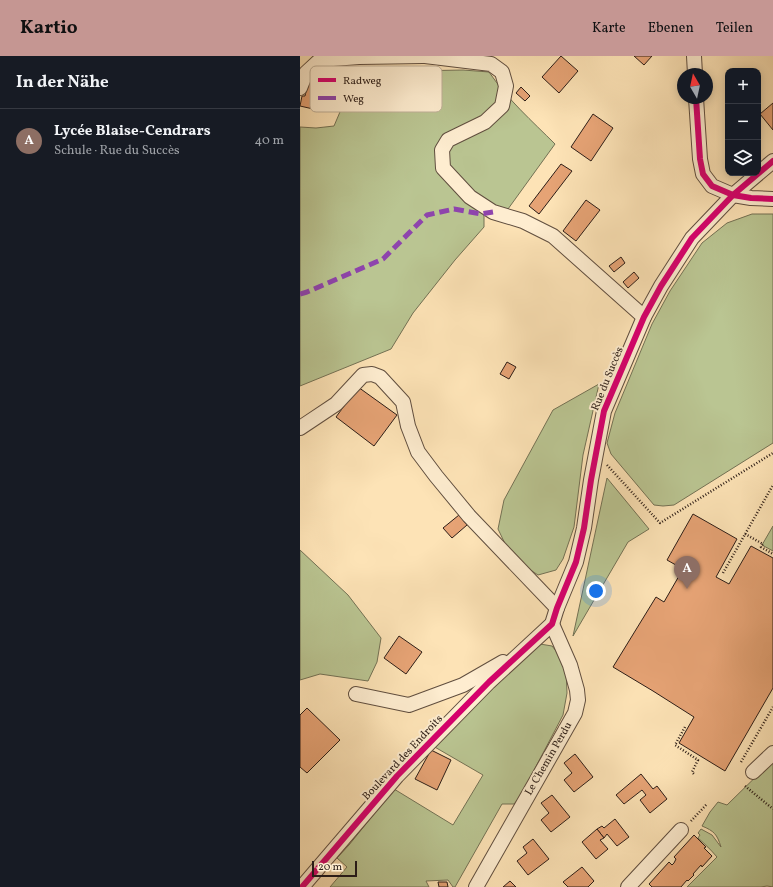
<!DOCTYPE html>
<html lang="de">
<meta charset="utf-8">
<style>
body{margin:0;font-family:Vollkorn,serif;background:#20242c;color:#f1f3f6}
.controls{position:absolute;right:12px;top:12px;display:grid;overflow:hidden;border-radius:8px;box-shadow:0 2px 10px #0003}
.controls button{width:36px;height:36px;display:grid;place-items:center;padding:0;border:0;border-bottom:1px solid #363941;background:#171b24;color:#f1f3f6;font:20px sans-serif}
.compass{position:absolute;left:377px;top:12px;width:36px;height:36px;border-radius:50%;background:#171b24;box-shadow:0 2px 10px #0003;rotate:351deg}
.scale{position:absolute;left:12px;bottom:10px;width:45px;box-sizing:border-box;padding-left:4px;border:2px solid #2c1d17;border-top:0;font-size:11px;line-height:14px;white-space:nowrap;color:#2c1d17;-webkit-text-stroke:3px #feedd0;paint-order:stroke}
.you{position:absolute;left:296px;top:535px;width:14px;height:14px;margin:-10px;border:3px solid #fff;border-radius:50%;background:#1a73e8;box-shadow:0 0 0 6px #1a73e833}
.badge{display:grid;place-items:center;width:26px;height:26px;border-radius:50%;background:#c59692;color:#fff;font-size:13px;font-weight:700}
.pin{position:absolute;translate:-50% -33px;filter:drop-shadow(0 1px 2px #0008)}
.pin::after{content:'';position:absolute;top:21px;width:14px;height:12px;background:inherit;clip-path:polygon(0 0,100% 0,50% 100%)}
.list{margin:0;padding:0;list-style:none}
h2{display:flex;justify-content:space-between;align-items:center;height:52px;margin:0;padding:0 16px;font-size:17px}
h2 small{font-size:13px;font-weight:400;color:#9ea1a6}
.list li{display:grid;grid-template-columns:26px 1fr auto;gap:12px;align-items:center;box-sizing:border-box;height:64px;padding:0 16px;border-top:1px solid #363941}
.list b{display:block;font-size:15px;white-space:nowrap}
.list p{margin:0;font-size:13px;white-space:nowrap;color:#9ea1a6}
.list em{font-size:13px;font-style:normal;color:#9ea1a6}
.icon{flex:none;width:22px;height:22px;fill:none;stroke:currentColor;stroke-width:2;stroke-linecap:round;stroke-linejoin:round}
.map{position:relative;flex:none;width:473px;height:831px;overflow:hidden}
header{display:flex;align-items:center;gap:24px;box-sizing:border-box;height:56px;padding:0 20px;background:#c59692;color:#111}
header strong{font-size:19px}
nav{display:flex;gap:22px;margin-inline-start:auto;font-size:14px}
main{display:flex}
aside{flex:1;background:#171b24}
.map>svg:first-child{display:block}
.green{fill:#bac592;stroke:#737154}
.building{fill:#e6a375;stroke:#2c1d17}
.lines{fill:none;stroke-linecap:round;stroke-linejoin:round}
.minor-casing{stroke:#604e3f;stroke-width:16}
.path{stroke:#2c1d17;stroke-width:2.5;stroke-dasharray:1 2;stroke-linecap:butt}
.minor{stroke:#feedd0;stroke-width:14}
.quiet{stroke:#8e44ad;stroke-width:5;stroke-dasharray:10 5;stroke-linecap:butt}
.cycleway-casing{stroke:#feedd0;stroke-width:8}
.cycleway{stroke:#d6006c;stroke-width:6}
.labels{text-anchor:middle;dominant-baseline:central;stroke-width:4;stroke-linejoin:round;paint-order:stroke}
.street-label{font-size:11px;fill:#2c1d17;stroke:#feedd0}
.key{fill:#feedd0;stroke:#bfaf98;stroke-width:1}
.key-label{font-size:11px;fill:#2c1d17}
</style>
<header>
<strong>Kartio</strong>
<nav><a>Karte</a><a>Ebenen</a><a>Teilen</a></nav>
</header>
<main>
<aside>
<h2>In der Nähe<small></small></h2>
<ul class="list">
<li><span class="badge" style="background:#8d6e63">A</span><div><b>Lycée Blaise-Cendrars</b><p>Schule · Rue du Succès</p></div><em>40 m</em></li>
</ul>
</aside>
<div class="map">
<svg width="473" height="831" viewBox="0 0 473 831">
<rect width="100%" height="100%" fill="#fde3b6"/>
<filter id="stains"><feTurbulence type="fractalNoise" baseFrequency=".005" numOctaves="4"/><feColorMatrix values="0 0 0 0 .2 0 0 0 0 .09 0 0 0 0 .02 0 0 0 .5 -.17"/></filter>
<radialGradient id="worn" r=".72"><stop offset=".6" stop-color="#630" stop-opacity="0"/><stop offset="1" stop-color="#630" stop-opacity=".3"/></radialGradient>
<g class="green">
<path d="M163,14L189,16C208,44 232,65 255,88L208,153L184,158V171L155,204L113,257L91,293L0,330V71L16,72L34,70L57,16Z"/>
<path d="M452,158H473V387L374,449L363,450L354,449L311,398L307,387L315,357L352,268L370,235L402,187L427,167Z"/>
<path d="M299,328L283,399L274,471L263,503L256,514L238,519L223,509L210,498L198,473L204,444L253,354Z"/>
<path d="M307,422L349,473L328,486L273,580Z"/>
<path d="M473,470V495L462,489Z"/>
<path d="M0,494L48,539L81,582L77,606L68,625L20,618L0,624Z"/>
<path d="M240,588L252,590L260,600L266,613L267,637L263,659L220,741L214,748H202L155,831H153L148,824L126,825L129,831H30L47,811L37,802L49,789L94,733L153,769L183,719L133,690L215,608Z"/>
<path d="M473,704V831L467,830L461,831H387L417,801C411,794 405,788 398,782L400,779L398,777L401,773L412,779L421,791C417,778 414,775 402,770L410,756L418,746L427,749Z"/>
</g>
<g class="building">
<path d="M261,0L278,15L259,37L242,21Z"/>
<path d="M334,0H352L344,9Z"/>
<path d="M9,23L34,28L31,40L25,39L22,55L0,50L2,40H5Z"/>
<path d="M221,31L230,40L225,45L216,37Z"/>
<path d="M473,47V74L460,58Z"/>
<path d="M293,58L313,72L291,105L271,91Z"/>
<path d="M261,108L272,115L239,158L229,150Z"/>
<path d="M286,144L300,154L276,185L263,175Z"/>
<path d="M321,201L325,207L314,216L309,210Z"/>
<path d="M334,216L339,222L328,232L323,226Z"/>
<path d="M207,306L216,311L209,323L200,318Z"/>
<path d="M58,331L97,359L74,390L36,361Z"/>
<path d="M393,458L437,483L416,521L429,528L451,490L473,502V632L425,715L379,687L394,661L353,635L313,611L356,541L364,546L383,513L367,504Z"/>
<path d="M159,459L167,469L152,482L143,472Z"/>
<path d="M99,580L122,596L106,618L84,602Z"/>
<path d="M7,652L40,684L7,717L0,711V659Z"/>
<path d="M131,694L151,704L137,734L115,723Z"/>
<path d="M275,698L293,721L274,736L264,724L272,717L264,707Z"/>
<path d="M341,718L353,733L357,730L367,743L350,757L340,744L346,739L342,734L324,748L316,739Z"/>
<path d="M252,739L270,761L251,776L241,764L249,757L241,747Z"/>
<path d="M315,763L329,781L317,790L307,778L304,782L297,773L302,770L304,772Z"/>
<path d="M297,773L304,782L300,784L308,793L296,803L282,786Z"/>
<path d="M394,779L406,791L404,792L412,800L402,811L401,809L393,818L394,819L388,825L387,824L381,831H352L349,828L369,806L372,809L374,807L376,803L374,801Z"/>
<path d="M233,783L249,803L228,819L217,805L227,797L223,791Z"/>
<path d="M282,811L294,825L288,831H268L263,826Z"/>
<path d="M210,825L216,831H203Z"/>
<path d="M138,826H147L148,831H139Z"/>
</g>
<g class="lines">
<defs>
<g id="minor">
<path d="M125,0L191,8L202,16L206,30L202,50L185,66L148,84L142,94L143,112L170,141L193,156L223,165L253,180L344,261"/>
<path d="M394,0L395,18"/>
<path d="M0,32L6,17L20,4L59,1L123,0"/>
<path d="M396,42L400,103L403,118L412,130L433,139L451,142L473,143"/>
<path d="M0,372L36,348L63,319L72,318L80,321L103,346L108,370L118,396L136,420L169,460L257,552"/>
<path d="M56,638L109,649L163,629L203,606"/>
<path d="M453,716L473,697"/>
<path d="M2,831L97,720L189,626L252,568L257,552L276,506L284,472L291,424L304,355L344,261L361,230L392,182L433,139L473,105"/>
<path d="M176,831L275,657L278,644L277,634L270,609L252,568"/>
<path d="M328,831L381,774"/>
</g>
</defs>
<use href="#minor" class="minor-casing"/>
<g class="path">
<path d="M307,409L360,467L473,397"/>
<path d="M445,478L463,488L461,491L473,498"/>
<path d="M423,517L473,429"/>
<path d="M385,671L375,689L398,704L392,716L395,719"/>
<path d="M441,706L473,651"/>
<path d="M445,730L473,753"/>
<path d="M391,765L407,748"/>
</g>
<use href="#minor" class="minor"/>
<path class="quiet" d="M0,238L7,236L83,203L127,159L154,153L181,158L193,156"/>
<defs>
<g id="cycleway">
<path d="M396,42L400,103L403,118L412,130L433,139L451,142L473,143"/>
<path d="M2,831L97,720L189,626L252,568L257,552L276,506L284,472L291,424L304,355L344,261L361,230L392,182L433,139L473,105"/>
</g>
</defs>
<use href="#cycleway" class="cycleway-casing"/>
<use href="#cycleway" class="cycleway"/>
</g>
<g class="labels">
<g class="street-label">
<text transform="translate(308 323) rotate(-68)">Rue du Succès</text>
<text transform="translate(103 702) rotate(-47)">Boulevard des Endroits</text>
<text transform="translate(249 703) rotate(-60)">Le Chemin Perdu</text>
</g>
</g>
<rect x="10" y="10" width="132" height="46" rx="6" class="key"/>
<rect x="18" y="22" width="18" height="4" fill="#d6006c"/>
<rect x="18" y="40" width="18" height="4" fill="#8e44ad"/>
<g class="key-label">
<text x="43" y="28">Radweg</text>
<text x="43" y="46">Weg</text>
</g>
<rect width="100%" height="100%" filter="url(#stains)"/>
<rect width="100%" height="100%" fill="url(#worn)"/>
</svg>
<div class="controls">
<button>+</button>
<button>−</button>
<button><svg class="icon" aria-label="layers" viewBox="0 0 24 24"><path d="M12 4l9 5-9 5-9-5zM3 14l9 5 9-5"/></svg></button>
</div>
<svg class="compass" viewBox="-18 -18 36 36"><path d="M0-13l5 13h-10z" fill="#e53935"/><path d="M0 13l5-13h-10z" fill="#9ea1a6"/></svg>
<div class="scale">20 m</div>
<div class="you"></div>
<div class="pin badge" style="left:387px;top:533px;background:#8d6e63">A</div>
</div>
</main>
